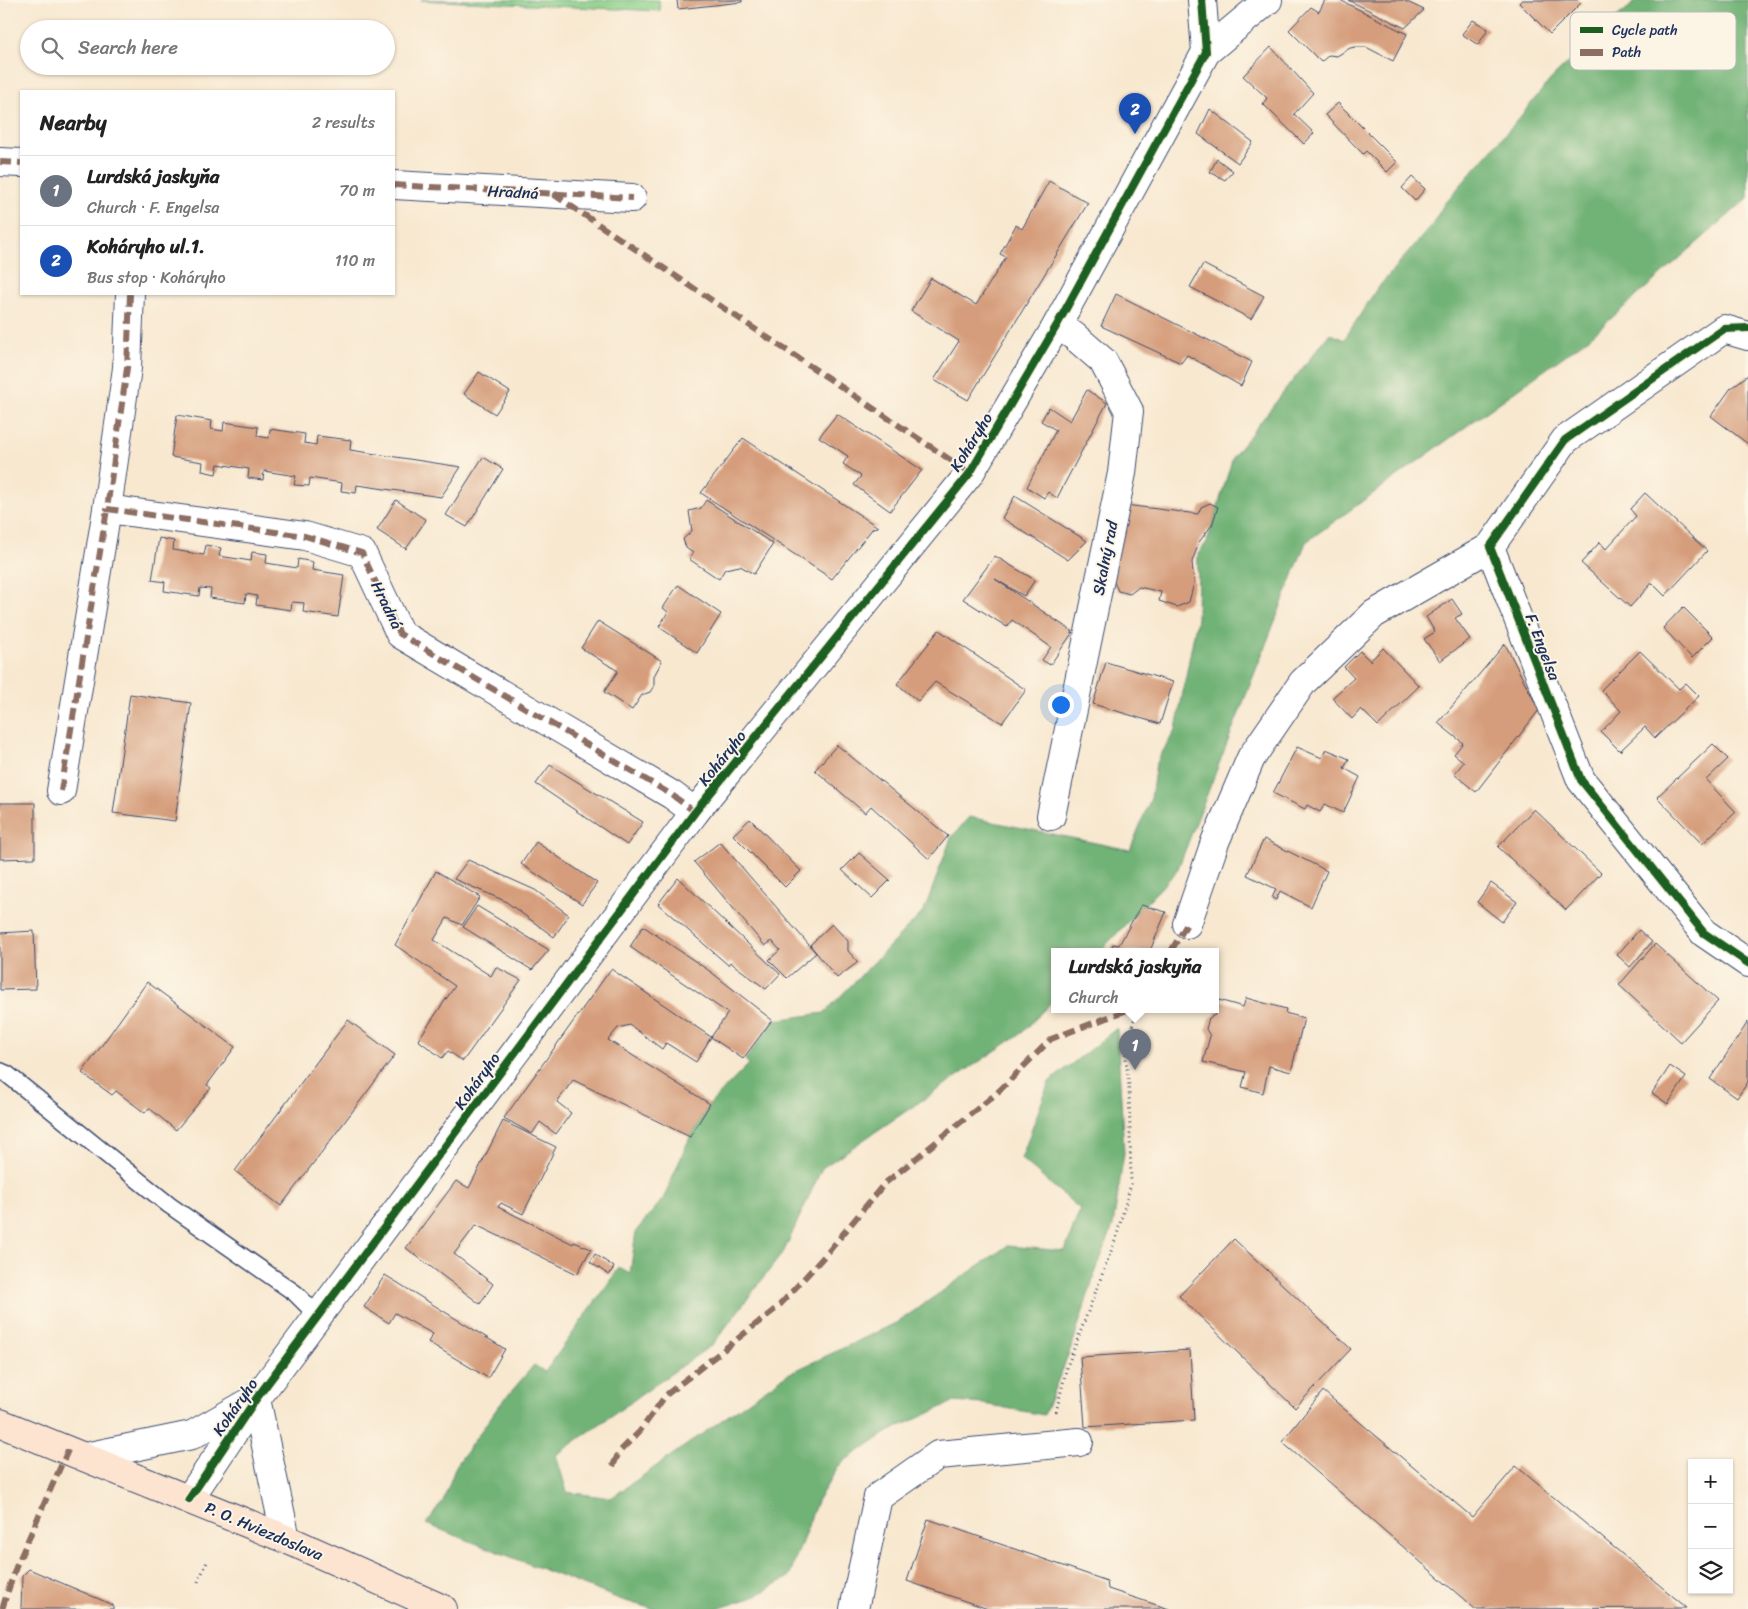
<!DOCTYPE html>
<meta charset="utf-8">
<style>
body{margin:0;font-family:Sriracha,sans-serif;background:#f2f2f2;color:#222}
.controls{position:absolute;right:15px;bottom:15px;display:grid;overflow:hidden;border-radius:0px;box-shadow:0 1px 4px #0004}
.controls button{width:45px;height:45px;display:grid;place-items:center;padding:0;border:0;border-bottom:1px solid #e0e0e0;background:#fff;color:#222;font:25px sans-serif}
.you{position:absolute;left:1060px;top:704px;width:18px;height:18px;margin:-12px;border:4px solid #fff;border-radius:50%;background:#1a73e8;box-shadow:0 0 0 8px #1a73e833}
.badge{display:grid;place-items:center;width:32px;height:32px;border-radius:50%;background:#db2777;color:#fff;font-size:16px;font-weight:700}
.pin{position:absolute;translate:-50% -41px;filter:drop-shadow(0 1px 2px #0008)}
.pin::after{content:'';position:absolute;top:26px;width:18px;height:15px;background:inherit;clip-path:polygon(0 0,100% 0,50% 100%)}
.popup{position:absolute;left:1051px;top:948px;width:168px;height:65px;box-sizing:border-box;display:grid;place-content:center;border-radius:0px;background:#fff;filter:drop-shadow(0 1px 4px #0005);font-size:16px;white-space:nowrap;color:#767676}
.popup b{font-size:19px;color:#222}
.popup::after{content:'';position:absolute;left:50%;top:100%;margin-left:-10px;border:10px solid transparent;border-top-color:#fff}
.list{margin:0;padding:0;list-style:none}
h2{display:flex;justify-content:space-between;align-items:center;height:65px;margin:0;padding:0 20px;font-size:21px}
h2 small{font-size:16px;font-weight:400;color:#767676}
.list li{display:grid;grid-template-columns:32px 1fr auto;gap:15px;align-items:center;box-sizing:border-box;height:70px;padding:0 20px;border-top:1px solid #e0e0e0}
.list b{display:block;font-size:19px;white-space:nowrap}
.list p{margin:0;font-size:16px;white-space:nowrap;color:#767676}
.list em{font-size:16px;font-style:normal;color:#767676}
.icon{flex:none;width:28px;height:28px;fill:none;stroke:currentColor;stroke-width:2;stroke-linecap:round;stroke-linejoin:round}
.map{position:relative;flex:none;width:1748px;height:1609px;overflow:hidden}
.search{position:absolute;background:#fff;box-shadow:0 1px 4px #0004;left:20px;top:20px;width:375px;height:55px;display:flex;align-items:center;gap:12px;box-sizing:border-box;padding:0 18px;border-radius:28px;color:#767676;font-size:19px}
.panel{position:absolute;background:#fff;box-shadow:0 1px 4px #0004;left:20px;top:90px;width:375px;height:205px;border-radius:0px}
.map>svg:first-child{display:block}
.green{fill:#8cd08a;stroke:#548074}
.forest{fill:#71b276;stroke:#46706a}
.building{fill:#d59d7c}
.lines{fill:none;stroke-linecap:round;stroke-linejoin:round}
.lane-casing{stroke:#3c4b6f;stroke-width:19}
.street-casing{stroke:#3c4b6f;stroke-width:30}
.secondary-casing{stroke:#3c4b6f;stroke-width:30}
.path{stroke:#3c4b6f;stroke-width:3;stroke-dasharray:1 4;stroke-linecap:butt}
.lane{stroke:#fff;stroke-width:16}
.street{stroke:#fff;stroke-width:28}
.secondary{stroke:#fde4d1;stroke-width:28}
.quiet{stroke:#8d6e63;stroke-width:6;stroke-dasharray:12 6;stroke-linecap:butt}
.cycleway-casing{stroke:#fcf5e5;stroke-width:11}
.cycleway{stroke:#1b5e20;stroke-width:8}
.labels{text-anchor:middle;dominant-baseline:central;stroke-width:4;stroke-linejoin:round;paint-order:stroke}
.street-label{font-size:16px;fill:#1b2f5e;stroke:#fcf5e5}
.key{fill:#fcf5e5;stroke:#b8babc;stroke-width:1}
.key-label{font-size:14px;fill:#1b2f5e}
</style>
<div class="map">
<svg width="1748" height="1609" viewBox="0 0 1748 1609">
<rect width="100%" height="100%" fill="#fcf5e5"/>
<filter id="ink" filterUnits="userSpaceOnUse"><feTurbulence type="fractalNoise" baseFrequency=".02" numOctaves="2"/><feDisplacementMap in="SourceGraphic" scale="10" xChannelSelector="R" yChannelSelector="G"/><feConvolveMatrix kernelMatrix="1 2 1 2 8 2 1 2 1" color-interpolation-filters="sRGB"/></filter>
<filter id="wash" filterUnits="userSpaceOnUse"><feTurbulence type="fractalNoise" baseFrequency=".0096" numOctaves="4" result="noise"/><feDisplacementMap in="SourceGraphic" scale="20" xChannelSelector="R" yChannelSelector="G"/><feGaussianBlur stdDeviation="1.12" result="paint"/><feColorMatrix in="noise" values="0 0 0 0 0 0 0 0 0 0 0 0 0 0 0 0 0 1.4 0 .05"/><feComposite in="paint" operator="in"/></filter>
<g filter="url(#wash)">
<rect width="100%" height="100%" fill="#f8e8d0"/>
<path class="green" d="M421,0H659L660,11Z"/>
<path class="forest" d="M1638,0H1748V198L1589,338L1306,542L1177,871L1100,951H1055V998L1023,1032L822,1168L784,1251L713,1344L556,1455L567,1492L611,1498L786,1375L898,1322L1007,1246L1065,1251L1080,1209L1021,1159L1049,1082L1117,1028L1124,1153L1113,1226L1093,1279L1074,1340L1044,1415L984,1404L953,1402L888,1432L841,1463L817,1501L789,1577L754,1597L717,1609H653L622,1600L426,1524L443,1501L456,1466L498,1407L534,1365L545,1372L619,1268L630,1274L636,1231L663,1199L690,1137L710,1104L749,1064L745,1060L775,1020L824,1013L924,911L951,838L969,817L1130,850L1151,798L1156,763L1176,729L1197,618L1198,554L1207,542L1233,457L1330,333L1344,340L1376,290L1432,225L1444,204L1520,117L1551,79L1613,20Z"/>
<g id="blocks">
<g class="building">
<path d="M677,0H742V2L678,9Z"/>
<path d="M1325,0H1340L1407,34L1393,61L1366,47H1356L1350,48L1337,56L1329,55L1321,62L1289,30L1311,7L1319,12Z"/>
<path d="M1348,0H1403L1424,10L1405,28Z"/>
<path d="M1522,0H1578L1581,3L1550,34L1519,3Z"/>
<path d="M1473,20L1488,29L1478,45L1462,34Z"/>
<path d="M1271,47L1313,93L1294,114L1314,133L1304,144L1263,104L1267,98L1243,76Z"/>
<path d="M1338,103L1397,162L1387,172L1366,151L1363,154L1325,115Z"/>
<path d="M1210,109L1253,142L1238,163L1198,134Z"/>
<path d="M1217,159L1233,171L1225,180L1210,172Z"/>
<path d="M1412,177L1425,189L1415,201L1402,188Z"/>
<path d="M1049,181L1088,203L968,400L934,380L959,341L911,311L931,278L976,305L1006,257L1000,254L1016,225L1022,229Z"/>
<path d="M1203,264L1264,296L1251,319L1190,287Z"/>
<path d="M1116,294L1252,362L1241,386L1187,355L1181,363L1101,326Z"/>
<path d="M479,372L510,392L495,414L464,394Z"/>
<path d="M1748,375V444L1711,416L1731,388Z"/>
<path d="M1087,390L1107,403L1057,498L1048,492L1044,498L1027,487L1056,430L1041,421L1049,407L1070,421Z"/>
<path d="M837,414L922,470L890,511L854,485L861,476L843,464L848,456L819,437Z"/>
<path d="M177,415L212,421L211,429L223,431L224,422L258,427L257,436L269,438L270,429L305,434L304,443L316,445L317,436L351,440L350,450L461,467L441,497L357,485L356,493L341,491L342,483L310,478L309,486L294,485L296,476L264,471L263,480L248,478L249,469L218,464L216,474L202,471L203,462L171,457Z"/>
<path d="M743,438L878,527L873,528L832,579L701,493Z"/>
<path d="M483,457L503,469L467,527L446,515Z"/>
<path d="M1645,493L1707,551L1665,596L1652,583L1630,607L1581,563L1600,542L1606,549L1636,516L1630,509Z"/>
<path d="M1015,496L1087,541L1068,560L1002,518Z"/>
<path d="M396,500L426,520L406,549L377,530Z"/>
<path d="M706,500L773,544L754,574L740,566L725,569L719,579L689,559L693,553L686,548L683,539L692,531L689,511L701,508Z"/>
<path d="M1210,503L1218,507L1212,525L1199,542L1192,562L1194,583L1189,602L1177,607L1159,601L1161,592L1139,587L1130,594L1118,591L1113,580L1125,505L1198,514L1201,507Z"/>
<path d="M159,538L174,541L173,550L204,555L206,545L221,548L219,556L251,561L252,552L267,554L266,563L297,568L298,559L313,562L312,570L344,575L338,617L303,612L304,603L292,602L291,610L256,605L257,596L246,594L245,603L210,598L211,589L200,588L199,596L164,591L165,582L152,580Z"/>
<path d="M995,556L1035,580L1024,596L995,579L1073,632L1050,665L1042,660L1051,647L1012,620L1007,627L963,599Z"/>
<path d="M678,585L721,614L697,653L659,627L668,612L663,608Z"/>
<path d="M1452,599L1462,614L1455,618L1470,639L1440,661L1424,639L1435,632L1426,617Z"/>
<path d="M1683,607L1713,637L1692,658L1663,628Z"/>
<path d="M598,621L662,661L654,676V686L650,692L642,695L632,710L604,692L618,671L581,648Z"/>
<path d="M939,630L1026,690L1002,723L935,682L918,701L897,684Z"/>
<path d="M1505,644L1539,710L1476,792L1454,774L1464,762L1454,754L1463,743L1438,723Z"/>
<path d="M1383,648L1419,686L1378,726L1361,709L1352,719L1332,698L1354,678L1344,667L1360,651L1370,661Z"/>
<path d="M1640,651L1679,689L1686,683L1699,696L1655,738L1645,727L1620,751L1601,732L1621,711L1601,690Z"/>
<path d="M1106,662L1173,682L1160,724L1093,704Z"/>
<path d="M130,694L191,703L175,821L113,813Z"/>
<path d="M1713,744L1728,759L1706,780L1736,812L1702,844L1657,797Z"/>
<path d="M837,745L948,836L929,859L871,806L865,813L815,770Z"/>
<path d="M1297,747L1322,758L1326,749L1349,759L1344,768L1360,777L1343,813L1325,804L1320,812L1307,805L1305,809L1273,793Z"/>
<path d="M550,765L643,822L627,845L536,784Z"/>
<path d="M0,803H35V858L0,859Z"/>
<path d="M1534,809L1601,873L1566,910L1498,847Z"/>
<path d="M750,819L801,871L785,887L733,835Z"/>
<path d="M1264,839L1327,871L1311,907L1280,891L1276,900L1272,898L1276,889L1247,875Z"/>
<path d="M536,842L597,883L582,904L521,864Z"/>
<path d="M720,842L816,953L787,978L769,960L780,950L772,941L765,946L694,862Z"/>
<path d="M859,853L890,880L872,898L842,870Z"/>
<path d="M468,860L535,890L569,915L554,937L505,901L454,879Z"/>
<path d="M436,871L480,897L462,925L447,918L434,940L491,976L496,967L521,980L463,1061L448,1051L442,1058L418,1040L455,986L395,945Z"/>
<path d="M678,878L780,974L766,989L730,962L728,965L658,904Z"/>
<path d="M1491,883L1517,902L1502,922L1477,902Z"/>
<path d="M1141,905L1166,912L1150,951H1111L1113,944L1119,945Z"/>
<path d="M477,906L549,950L532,970L463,927Z"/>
<path d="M832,924L848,941V951L858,962L837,978L810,945Z"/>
<path d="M643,926L711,972L772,1020L743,1059L711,1037L728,1013L630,947Z"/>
<path d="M1639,930L1652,942L1630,967L1617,955Z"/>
<path d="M34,931L36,989L0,990V933Z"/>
<path d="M1655,944L1718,1001L1681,1042L1619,985Z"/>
<path d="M611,969L711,1037L696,1062L666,1043L662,1049L630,1025L618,1028L608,1040L710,1104L690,1137L573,1080L557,1102L571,1113L556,1134L540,1122L532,1134L504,1118Z"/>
<path d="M147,982L235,1047L207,1085L211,1088L176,1130L149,1108L145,1113L116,1091L112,1095L82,1073Z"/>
<path d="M1246,998L1286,1009L1285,1013L1304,1018L1291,1072L1269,1066L1263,1093L1242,1087L1246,1072L1203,1062L1210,1036L1206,1029L1209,1018L1215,1015L1219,1000L1243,1007Z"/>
<path d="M348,1020L395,1055L281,1206L235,1171Z"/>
<path d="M1748,1022V1082L1737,1098L1710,1079Z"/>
<path d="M1670,1066L1686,1077L1668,1104L1652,1093Z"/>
<path d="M503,1121L556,1147L523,1214L501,1203L498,1207L573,1244L574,1242L591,1249L577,1274L476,1225L454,1254L493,1284L480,1304L406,1248L456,1181L469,1188Z"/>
<path d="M1234,1239L1351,1349L1295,1408L1179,1296Z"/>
<path d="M595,1254L614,1267L609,1275L590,1262Z"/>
<path d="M385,1275L505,1349L488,1378L428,1342L433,1334L395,1313L389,1323L364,1307Z"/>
<path d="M1190,1350L1194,1420L1085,1427L1080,1357Z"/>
<path d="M1323,1391L1472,1517L1516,1466L1687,1608L1475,1609L1282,1442Z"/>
<path d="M928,1519L1107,1581L1108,1589L1169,1609H988L907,1581Z"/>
<path d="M29,1569L113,1605V1609H21L22,1576Z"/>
</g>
</g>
</g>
<g filter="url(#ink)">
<use href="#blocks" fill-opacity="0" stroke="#3c4b6f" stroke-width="1"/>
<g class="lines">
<defs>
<path id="lane" d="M0,1071L7,1074L169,1205L295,1293L319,1317"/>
<g id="street">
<path d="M1206,52L1268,0"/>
<path d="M0,162L21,163"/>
<path d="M394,185L632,198"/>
<path d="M130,294L127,368L107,509L305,536L362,553L400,634L672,795L695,812"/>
<path d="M1748,336L1724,329L1565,440L1490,547L1581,780L1704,933L1748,963"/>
<path d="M61,791L107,509"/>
<path d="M1051,816L1122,473L1129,411L1103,361L1074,336L1057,325"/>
<path d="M1187,924L1215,842L1251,758L1303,682L1374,614L1490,547"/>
<path d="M256,1399L286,1539"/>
<path d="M85,1457L192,1435L252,1401"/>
<path d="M189,1499L256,1399L695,812L970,473L1057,325L1206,52L1202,0"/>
<path d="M854,1609L878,1497L938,1455L1079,1442"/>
</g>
<path id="secondary" d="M0,1423L286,1539L443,1609"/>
</defs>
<use href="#lane" class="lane-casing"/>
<use href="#street" class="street-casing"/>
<use href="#secondary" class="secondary-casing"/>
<g class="path">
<path d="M1056,1412L1067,1367L1116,1238L1131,1184L1129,1086L1125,1051L1137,1009"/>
<path d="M198,1582L207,1562"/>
</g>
<use href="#lane" class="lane"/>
<use href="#street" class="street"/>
<use href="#secondary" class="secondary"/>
<g class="quiet">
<path d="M0,162L21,163"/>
<path d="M394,185L632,198"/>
<path d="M553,194L970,473"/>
<path d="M130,294L127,368L107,509L305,536L362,553L400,634L672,795L695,812"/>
<path d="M61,791L107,509"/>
<path d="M1171,951L1187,924"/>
<path d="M613,1466L619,1452L640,1431L666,1395L778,1307L829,1251L884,1184L997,1093L1051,1039L1130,1009"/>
<path d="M2,1609L16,1567L68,1450"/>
</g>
<defs>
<g id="cycleway">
<path d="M1748,328L1724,329L1565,440L1490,547L1581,780L1704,933L1748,963"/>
<path d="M189,1499L256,1399L695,812L970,473L1057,325L1206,52L1202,0"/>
</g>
</defs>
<use href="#cycleway" class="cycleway-casing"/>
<use href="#cycleway" class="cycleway"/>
</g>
</g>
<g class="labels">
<g class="street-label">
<text transform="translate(513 192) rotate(3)">Hradná</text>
<text transform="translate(971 442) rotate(-58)">Koháryho</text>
<text transform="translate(1105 558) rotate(-79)">Skalný rad</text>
<text transform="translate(387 605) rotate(64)">Hradná</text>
<text transform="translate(1543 647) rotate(69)">F. Engelsa</text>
<text transform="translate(722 758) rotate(-51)">Koháryho</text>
<text transform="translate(477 1081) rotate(-54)">Koháryho</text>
<text transform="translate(235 1407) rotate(-55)">Koháryho</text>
<text transform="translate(264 1531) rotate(23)">P. O. Hviezdoslava</text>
</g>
</g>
<rect x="1570" y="12" width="166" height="58" rx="8" class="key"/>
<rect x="1580" y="27" width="23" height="6" fill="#1b5e20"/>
<rect x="1580" y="49" width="23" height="7" fill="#8d6e63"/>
<g class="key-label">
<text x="1612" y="35">Cycle path</text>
<text x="1612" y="57">Path</text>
</g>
</svg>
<div class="controls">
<button>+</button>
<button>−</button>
<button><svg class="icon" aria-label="layers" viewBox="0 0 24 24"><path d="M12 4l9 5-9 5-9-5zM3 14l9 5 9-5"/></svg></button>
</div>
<div class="you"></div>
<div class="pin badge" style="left:1135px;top:1070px;background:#6b7280">1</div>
<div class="popup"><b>Lurdská jaskyňa</b>Church</div>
<div class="pin badge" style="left:1135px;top:134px;background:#1a4fb4">2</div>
<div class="search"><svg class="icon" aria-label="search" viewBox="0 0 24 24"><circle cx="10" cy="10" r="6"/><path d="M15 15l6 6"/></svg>Search here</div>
<section class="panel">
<h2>Nearby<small>2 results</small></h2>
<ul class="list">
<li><span class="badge" style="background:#6b7280">1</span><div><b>Lurdská jaskyňa</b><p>Church · F. Engelsa</p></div><em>70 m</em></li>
<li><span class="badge" style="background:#1a4fb4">2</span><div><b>Koháryho ul.1.</b><p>Bus stop · Koháryho</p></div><em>110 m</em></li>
</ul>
</section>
</div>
